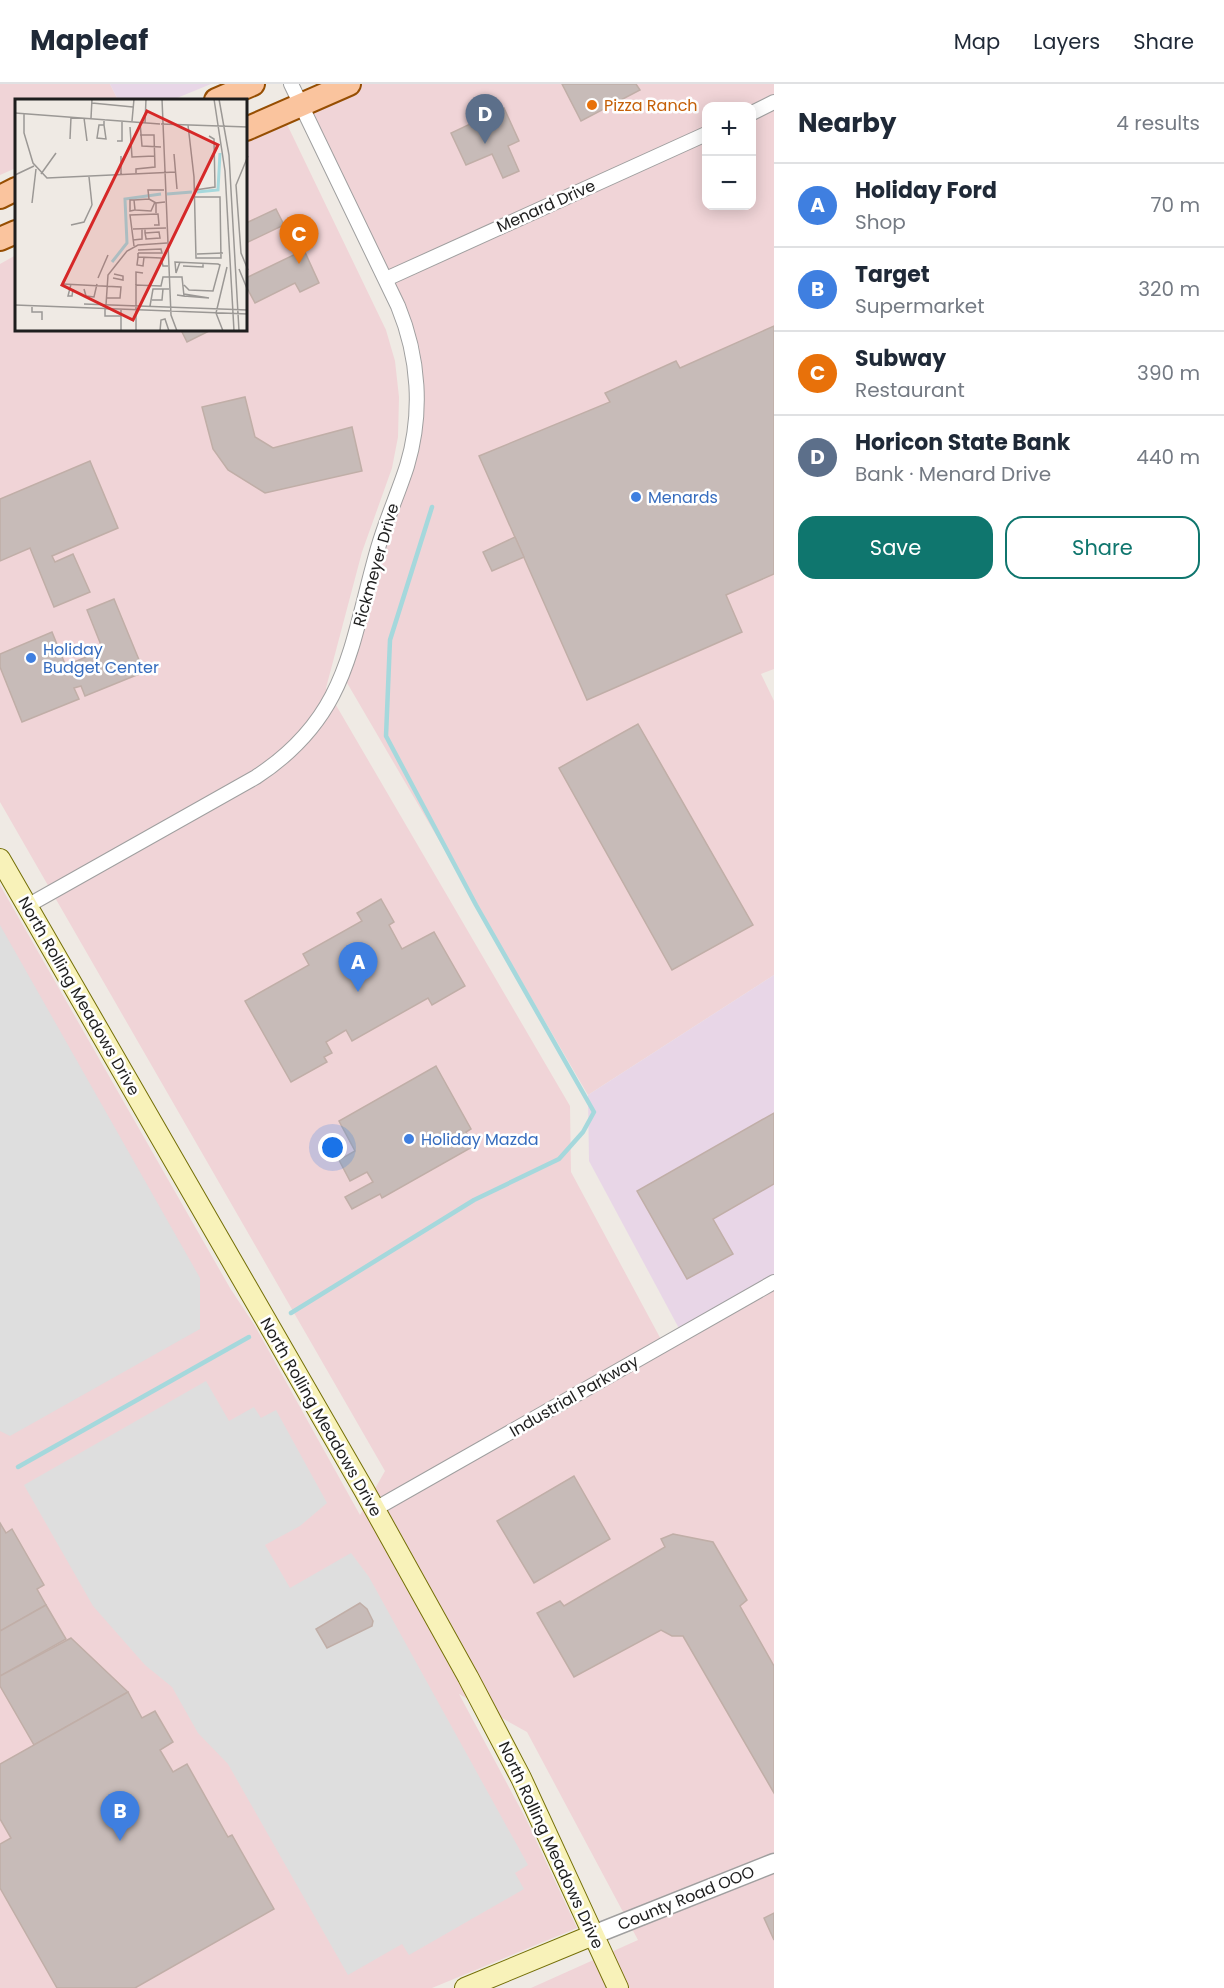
<!DOCTYPE html>
<meta charset="utf-8">
<style>
body{margin:0;font-family:Poppins,sans-serif;background:#f6f6f7;color:#1f2937}
.controls{position:absolute;right:18px;top:18px;display:grid;overflow:hidden;border-radius:12px;box-shadow:0 3px 15px #0003}
.controls button{width:54px;height:54px;display:grid;place-items:center;padding:0;border:0;border-bottom:2px solid #e0e1e3;background:#fff;color:#1f2937;font:30px sans-serif}
.you{position:absolute;left:333px;top:1064px;width:21px;height:21px;margin:-15px;border:4px solid #fff;border-radius:50%;background:#1a73e8;box-shadow:0 0 0 9px #1a73e833}
.badge{display:grid;place-items:center;width:39px;height:39px;border-radius:50%;background:#0f766e;color:#fff;font-size:20px;font-weight:700}
.pin{position:absolute;translate:-50% -50px;filter:drop-shadow(0 2px 3px #0008)}
.pin::after{content:'';position:absolute;top:32px;width:21px;height:18px;background:inherit;clip-path:polygon(0 0,100% 0,50% 100%)}
.list{margin:0;padding:0;list-style:none}
h2{display:flex;justify-content:space-between;align-items:center;height:78px;margin:0;padding:0 24px;font-size:26px}
h2 small{font-size:20px;font-weight:400;color:#747a83}
.list li{display:grid;grid-template-columns:39px 1fr auto;gap:18px;align-items:center;box-sizing:border-box;height:84px;padding:0 24px;border-top:2px solid #e0e1e3}
.list b{display:block;font-size:22px;white-space:nowrap}
.list p{margin:0;font-size:20px;white-space:nowrap;color:#747a83}
.list em{font-size:20px;font-style:normal;color:#747a83}
.actions{display:flex;gap:12px;padding:18px 24px}
.actions a{flex:1;padding:14px 0;border:2px solid #0f766e;border-radius:18px;text-align:center;font-size:21px;color:#0f766e}
.actions .main{background:#0f766e;color:#fff}
.map{position:relative;flex:none;width:774px;height:1904px;overflow:hidden}
header{display:flex;align-items:center;gap:36px;box-sizing:border-box;height:84px;padding:0 30px;background:#fff;border-bottom:2px solid #e0e1e3}
header strong{font-size:28px}
nav{display:flex;gap:33px;margin-inline-start:auto;font-size:21px}
main{display:flex}
aside{flex:1;background:#fff}
.map>svg:first-child{display:block}
.commercial{fill:#f0d4d7;fill-rule:evenodd}
.industrial{fill:#e8d6e7}
.parking{fill:#dedede;fill-rule:evenodd}
.lines{fill:none;stroke-linecap:round;stroke-linejoin:round}
.stream{stroke:#a5d8dc;stroke-width:4.5}
.building{fill:#c7bbb8;stroke:#c0aea7;stroke-width:1.5}
.minor-casing{stroke:#9f9f9f;stroke-width:16}
.tertiary-casing{stroke:#9f9f9f;stroke-width:21}
.secondary-casing{stroke:#746f06;stroke-width:22}
.primary-casing{stroke:#964e02;stroke-width:26}
.minor{stroke:#fff;stroke-width:14}
.tertiary{stroke:#fff;stroke-width:18}
.secondary{stroke:#f8f2b9;stroke-width:20}
.primary{stroke:#fac49e;stroke-width:22}
.food-dot{fill:#e8710a;stroke:#fff;stroke-width:2}
.shop-dot{fill:#3f7fe0;stroke:#fff;stroke-width:2}
.labels{text-anchor:middle;dominant-baseline:central;stroke-width:5;stroke-linejoin:round;paint-order:stroke}
.food-label{font-size:16px;fill:#c56008;stroke:#fff;text-anchor:start}
.street-label{font-size:16px;fill:#1e1e1e;stroke:#fff}
.shop-label{font-size:16px;fill:#366cbe;stroke:#fff;text-anchor:start}
.inset-river{fill:none;stroke:#a5d8dc;stroke-width:3}
.inset-road{fill:none;stroke:#9b9895;stroke-width:1.5}
.view{fill:#d62828;fill-opacity:0.15;stroke:#d62828;stroke-width:3}
.inset-edge{fill:none;stroke:#1e1e1e;stroke-width:3}
</style>
<header>
<strong>Mapleaf</strong>
<nav><a>Map</a><a>Layers</a><a>Share</a></nav>
</header>
<main>
<div class="map">
<svg width="774" height="1904" viewBox="0 0 774 1904">
<rect width="100%" height="100%" fill="#efeae4"/>
<g class="commercial">
<path d="M0,0H110L118,16H16V84L0,91Z"/>
<path d="M349,0H774V585L761,590L774,617V891L588,1011L343,592L410,373L412,266L301,20ZM706,22H752V122H706Z"/>
<path d="M283,32L386,246L395,277L399,313L398,353L392,384L362,468L326,604L570,1022L571,1088L664,1261L774,1199V1904H531L638,1856L527,1648L459,1610L526,1735L577,1844L432,1904H0V801L230,1204L255,1242L360,1431L385,1387L0,718V180L16,171V246H246V55Z"/>
</g>
<g class="industrial">
<path d="M110,0H211L172,16H118Z"/>
<path d="M774,891V1198L682,1250L589,1077L588,1011Z"/>
</g>
<g class="parking">
<path d="M0,841L200,1194V1245L10,1352L0,1347Z"/>
<path d="M206,1297L229,1337L254,1323L261,1334L276,1326L327,1419L300,1442L265,1461L290,1504L351,1469L369,1493L528,1781L515,1789L524,1805L409,1871L402,1860L348,1891L228,1680L198,1649L172,1603L145,1581L93,1522L24,1401ZM359,1519L367,1525L373,1537L372,1542L328,1564L317,1546Z"/>
</g>
<g class="lines">
<g class="stream">
<path d="M291,1229L474,1116L559,1075L583,1048L594,1028L476,821L386,652L390,556L432,423"/>
<path d="M18,1383L249,1253"/>
</g>
</g>
<g class="building">
<path d="M562,0H636L640,6L581,37Z"/>
<path d="M504,24L519,57L508,62L519,87L503,94L492,70L466,81L451,49Z"/>
<path d="M276,125L284,141L246,159V139Z"/>
<path d="M304,166L319,199L300,208L295,199L255,219L246,202V194Z"/>
<path d="M774,242V490L726,511L742,548L587,616L479,372L610,318L605,309L676,277L680,284Z"/>
<path d="M181,246H211L187,258Z"/>
<path d="M245,313L255,353L273,364L352,343L362,387L265,409L228,386L213,365L202,323Z"/>
<path d="M90,377L118,444L52,472L55,478L73,470L90,508L54,523L30,464L0,477V415Z"/>
<path d="M515,453L524,473L492,487L483,468Z"/>
<path d="M114,515L144,588L85,612L81,602L74,604L79,615L22,638L0,583V570L52,548L69,590L75,587L72,579L103,566L87,526Z"/>
<path d="M638,640L753,841L672,886L559,684Z"/>
<path d="M381,815L394,838L389,841L402,865L434,848L465,902L432,921L428,914L352,957L346,946L326,958L332,969L324,973L327,978L291,998L245,917L309,881L303,870L362,837L357,829Z"/>
<path d="M436,982L471,1045L466,1048L474,1062L382,1114L380,1110L352,1125L345,1113L373,1098L367,1088L350,1097L339,1076L355,1067L339,1037Z"/>
<path d="M774,1029V1100L713,1135L733,1170L687,1195L637,1107Z"/>
<path d="M574,1392L610,1455L534,1499L497,1437Z"/>
<path d="M0,1439L6,1449L12,1445L44,1501L37,1505L46,1521L0,1547Z"/>
<path d="M673,1450L713,1458L747,1516L740,1522L774,1582V1709L683,1552H672L661,1546L574,1593L537,1529L560,1517L564,1522L665,1463L661,1455Z"/>
<path d="M360,1519L367,1525L373,1537L372,1542L327,1564L316,1545Z"/>
<path d="M46,1521L66,1555L0,1592V1547Z"/>
<path d="M71,1554L128,1608L34,1661L0,1602V1592Z"/>
<path d="M128,1608L142,1634L155,1627L173,1658L160,1666L173,1688L187,1680L228,1753L232,1751L274,1825L135,1904H57L0,1804V1760L11,1754L0,1735V1680Z"/>
<path d="M774,1829V1856L764,1834Z"/>
</g>
<g class="lines">
<defs>
<g id="minor">
<path d="M752,29L774,18"/>
<path d="M386,195L706,50"/>
<path d="M27,822L256,693C349,632 350,561 378,464C386,436 398,410 407,382C423,329 419,273 398,222L291,0"/>
<path d="M375,1425L774,1198"/>
</g>
<path id="tertiary" d="M593,1851L774,1779"/>
<g id="secondary">
<path d="M0,775L364,1406L468,1593L521,1694L618,1904"/>
<path d="M465,1904L593,1851"/>
</g>
<g id="primary">
<path d="M216,16L253,0"/>
<path d="M246,45L349,0"/>
<path d="M0,113L16,105"/>
<path d="M0,155L16,148"/>
</g>
</defs>
<use href="#minor" class="minor-casing"/>
<use href="#tertiary" class="tertiary-casing"/>
<use href="#secondary" class="secondary-casing"/>
<use href="#primary" class="primary-casing"/>
<use href="#minor" class="minor"/>
<use href="#tertiary" class="tertiary"/>
<use href="#secondary" class="secondary"/>
<use href="#primary" class="primary"/>
</g>
<circle class="food-dot" cx="592" cy="21" r="6"/>
<g class="shop-dot">
<circle cx="636" cy="413" r="6"/>
<circle cx="31" cy="574" r="6"/>
<circle cx="409" cy="1055" r="6"/>
</g>
<g class="labels">
<g class="food-label">
<text x="604" y="21">Pizza Ranch</text>
</g>
<g class="street-label">
<text transform="translate(546 122) rotate(-24)">Menard Drive</text>
<text transform="translate(376 481) rotate(-74)">Rickmeyer Drive</text>
<text transform="translate(79 912) rotate(60)">North Rolling Meadows Drive</text>
<text transform="translate(574 1312) rotate(-30)">Industrial Parkway</text>
<text transform="translate(321 1333) rotate(60)">North Rolling Meadows Drive</text>
<text transform="translate(551 1761) rotate(65)">North Rolling Meadows Drive</text>
<text transform="translate(686 1814) rotate(-22)">County Road OOO</text>
</g>
<g class="shop-label">
<text x="648" y="413">Menards</text>
<text x="43" y="565">Holiday<tspan x="43" dy="18">Budget Center</tspan></text>
<text x="421" y="1055">Holiday Mazda</text>
</g>
</g>
<g transform="translate(15 15)">
<rect width="232" height="232" fill="#efeae4"/>
<path class="inset-river" d="M182,93L203,91L205,54M152,95L177,93M97,163L112,144L110,100L146,95"/>
<path class="inset-road" d="M147,0L156,216L162,232M199,0L210,72L219,232M204,0L214,56L224,232M77,4L118,8M0,14L145,25M9,15V34L18,64L32,79L161,73M69,19L72,42M76,19L77,0M117,22L119,0M125,23L127,47L146,48M130,24L131,0M146,25L233,28M89,26L91,40L82,39L84,26H89V20M173,26L179,78L181,159H206L205,98H180M115,28L117,58L139,57M55,40L56,18M102,42H107V22M159,55L162,90M106,57V76M233,57L221,86L226,154L233,171M121,74V70L140,68L139,36H125M26,75L41,54M0,76L19,67M74,78L77,106M180,91L200,88L199,40L194,37M119,101L120,111L115,112V101H119L134,100M17,104L21,70M141,104L134,100L133,91H149M120,111L136,112L140,103M141,114V104L150,103M56,126L69,123L77,106M118,130L151,129M130,130V134L131,139V140L145,139L144,133L130,134M118,141L127,140V130M119,147L115,116L143,115L144,126H139M123,154H147L146,150L123,151M123,154V158L146,159L148,167H153M182,155L208,154M123,158L122,166L128,167L129,158M165,163L161,174L160,163L203,165L205,166L198,192L174,191L169,186M168,167L188,168V164M224,170L233,192M83,179L93,156M98,179L108,181V177L99,175M48,185L106,188L105,199H91M56,185L53,197H57L58,190M121,186V173L128,174M69,190L71,197L79,198L82,185M169,197L194,199L169,195M137,201H147L148,190M69,205L233,211M0,206L233,215M91,206L93,176L112,152L123,146L152,144M135,207L138,190H154M17,208V213H27V221M90,209V217H106M106,232V210M121,232V186L146,187L148,178H167L169,197L162,196M145,232L146,221L150,220L154,232M208,232L201,214L212,168"/>
<path class="view" d="M132,12L203,46L118,221L47,186Z"/>
<rect width="232" height="232" class="inset-edge"/>
</g>
</svg>
<div class="controls">
<button>+</button>
<button>−</button>
</div>
<div class="you"></div>
<div class="pin badge" style="left:358px;top:908px;background:#3f7fe0">A</div>
<div class="pin badge" style="left:120px;top:1757px;background:#3f7fe0">B</div>
<div class="pin badge" style="left:299px;top:180px;background:#e8710a">C</div>
<div class="pin badge" style="left:485px;top:60px;background:#5c6f8a">D</div>
</div>
<aside>
<h2>Nearby<small>4 results</small></h2>
<ul class="list">
<li><span class="badge" style="background:#3f7fe0">A</span><div><b>Holiday Ford</b><p>Shop</p></div><em>70 m</em></li>
<li><span class="badge" style="background:#3f7fe0">B</span><div><b>Target</b><p>Supermarket</p></div><em>320 m</em></li>
<li><span class="badge" style="background:#e8710a">C</span><div><b>Subway</b><p>Restaurant</p></div><em>390 m</em></li>
<li><span class="badge" style="background:#5c6f8a">D</span><div><b>Horicon State Bank</b><p>Bank · Menard Drive</p></div><em>440 m</em></li>
</ul>
<div class="actions"><a class="main">Save</a><a>Share</a></div>
</aside>
</main>
